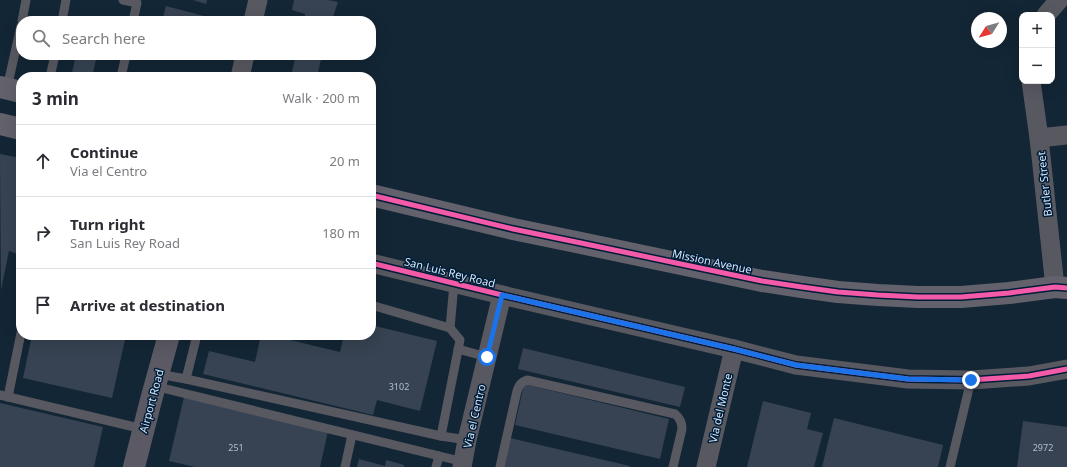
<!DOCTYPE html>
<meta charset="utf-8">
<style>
body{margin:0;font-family:"Noto Sans",sans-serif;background:#f7f7f7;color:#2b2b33}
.controls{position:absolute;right:12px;top:12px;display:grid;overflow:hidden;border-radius:8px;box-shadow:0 4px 16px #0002}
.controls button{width:36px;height:36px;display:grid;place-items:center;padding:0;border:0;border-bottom:1px solid #e1e1e2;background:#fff;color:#2b2b33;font:20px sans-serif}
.compass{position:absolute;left:971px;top:12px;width:36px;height:36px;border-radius:50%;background:#fff;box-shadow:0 4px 16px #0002;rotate:233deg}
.stop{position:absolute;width:12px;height:12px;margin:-9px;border:3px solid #1a73e8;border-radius:50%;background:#fff}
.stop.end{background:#1a73e8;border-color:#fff;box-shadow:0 1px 4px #0008}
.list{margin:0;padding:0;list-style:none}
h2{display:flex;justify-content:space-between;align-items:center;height:52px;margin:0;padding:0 16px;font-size:17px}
h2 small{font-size:13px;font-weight:400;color:#7c7c81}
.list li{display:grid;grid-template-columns:26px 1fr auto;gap:12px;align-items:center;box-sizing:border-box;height:72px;padding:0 16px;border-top:1px solid #e1e1e2}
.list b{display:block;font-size:15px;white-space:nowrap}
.list p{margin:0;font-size:13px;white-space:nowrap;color:#7c7c81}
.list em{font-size:13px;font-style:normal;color:#7c7c81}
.icon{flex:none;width:22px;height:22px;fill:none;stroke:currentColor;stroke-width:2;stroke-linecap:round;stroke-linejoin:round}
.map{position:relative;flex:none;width:1067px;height:467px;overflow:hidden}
.search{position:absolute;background:#fff;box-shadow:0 4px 16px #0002;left:16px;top:16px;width:360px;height:44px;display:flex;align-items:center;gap:10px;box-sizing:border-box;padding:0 14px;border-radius:16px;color:#7c7c81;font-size:15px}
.panel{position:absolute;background:#fff;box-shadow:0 4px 16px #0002;left:16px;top:72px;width:360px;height:268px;border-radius:16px}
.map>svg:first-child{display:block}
.building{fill:#374352}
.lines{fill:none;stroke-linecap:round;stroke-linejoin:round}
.lane{stroke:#585861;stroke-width:9}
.street{stroke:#585861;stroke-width:19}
.secondary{stroke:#5b5a64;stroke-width:22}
.primary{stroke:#63626c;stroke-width:22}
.cycleway-casing{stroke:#001d38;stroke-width:8}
.cycleway{stroke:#f35aa7;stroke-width:5}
.route{stroke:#1a73e8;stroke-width:5}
.labels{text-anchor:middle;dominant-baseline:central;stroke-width:3;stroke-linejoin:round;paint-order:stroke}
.number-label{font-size:9px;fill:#aebfd1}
.street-label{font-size:11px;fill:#d6e8fb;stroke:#001d38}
</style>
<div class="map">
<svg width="1067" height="467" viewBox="0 0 1067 467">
<rect width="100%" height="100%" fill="#132635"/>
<g class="building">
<path d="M193,0H207L206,4Z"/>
<path d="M294,0H328L338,2L333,17L329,16L328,21H304L305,14L292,10Z"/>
<path d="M166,6L204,16L203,21H162Z"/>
<path d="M76,55L96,60L92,77H71Z"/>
<path d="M296,55H322L317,77H296L291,76Z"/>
<path d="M0,154L21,158V252L20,255L9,251L1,290Z"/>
<path d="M371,325L437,341L420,411L377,400L373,415L203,374L209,351L255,362L261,335H269L340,352L344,335H371Z"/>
<path d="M32,335H126L112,398L23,378Z"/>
<path d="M523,348L685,387L680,407L518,369Z"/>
<path d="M524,384L669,419L660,459L515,425Z"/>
<path d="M184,397L328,431L320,467H195L169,461Z"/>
<path d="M763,401L811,413L807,429L823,433L814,467H747Z"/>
<path d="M0,403L103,427L94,467H0Z"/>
<path d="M834,418L943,445L938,467H822Z"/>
<path d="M1023,421L1067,427V467H1017Z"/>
<path d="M510,438L630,466V467H504Z"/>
<path d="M359,459L385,466L386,460L404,465V467H357Z"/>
</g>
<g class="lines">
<g class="lane">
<path d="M123,0L137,3L133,21"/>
<path d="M22,21L26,0"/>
<path d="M62,21L66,0"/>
<path d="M50,77L55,55"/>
<path d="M121,77L126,55"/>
<path d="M7,88L21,26"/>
<path d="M450,328L454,284"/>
<path d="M197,335L186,379L441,436L460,340L450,328L371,305"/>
<path d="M458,349L487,357"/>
<path d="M158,374L186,379"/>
<path d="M154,386L464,462"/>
<path d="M0,395L143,429"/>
<path d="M8,397L21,333"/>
<path d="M441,436L467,440"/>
<path d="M345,467L352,435"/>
<path d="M436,467L439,456"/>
<path d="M500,467L517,391C519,385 521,382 527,380L675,414C680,418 682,422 682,429L673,467"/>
<path d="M950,467L971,380"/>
</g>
<g class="street">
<path d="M1046,15L1059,0"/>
<path d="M253,21L258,0"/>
<path d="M240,77L245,55"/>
<path d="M1031,81L1039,138L1055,287"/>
<path d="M1039,138L1067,135"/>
<path d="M371,263L502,295L734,349L796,365L908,379L971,380L1029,376L1067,369"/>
<path d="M462,467L467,440L502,295"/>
<path d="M706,467L734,349"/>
</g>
<path class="secondary" d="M134,467L151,400L169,335"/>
<g class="primary">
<path d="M0,87L21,92"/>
<path d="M0,124L21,129"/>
<path d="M371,195L513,229L581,243L762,281L802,287L838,292L878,295L918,297H961L1009,293L1055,287L1067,288"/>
</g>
<defs>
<g id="cycleway">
<path d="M371,195L513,229L581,243L762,281L802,287L838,292L878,295L918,297H961L1009,293L1055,287L1067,288"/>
<path d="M371,263L502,295L734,349L796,365L908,379L971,380L1029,376L1067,369"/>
</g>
</defs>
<use href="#cycleway" class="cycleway-casing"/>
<use href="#cycleway" class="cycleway"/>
</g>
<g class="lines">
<path class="route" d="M487,357L502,295L734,349L796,365L908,379L971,380"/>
</g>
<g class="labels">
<g class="number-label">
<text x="399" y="386">3102</text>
<text x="236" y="447">251</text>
<text x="1043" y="447">2972</text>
</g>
<g class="street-label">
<text transform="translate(1044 184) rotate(-96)">Butler Street</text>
<text transform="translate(712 261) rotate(12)">Mission Avenue</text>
<text transform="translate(450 272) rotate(14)">San Luis Rey Road</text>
<text transform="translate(151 401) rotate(-75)">Airport Road</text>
<text transform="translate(720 408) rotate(-77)">Via del Monte</text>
<text transform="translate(474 416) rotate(-77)">Via el Centro</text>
</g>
</g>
</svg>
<div class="controls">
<button>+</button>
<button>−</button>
</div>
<svg class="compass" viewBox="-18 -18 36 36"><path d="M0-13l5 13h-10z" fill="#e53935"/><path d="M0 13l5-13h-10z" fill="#7c7c81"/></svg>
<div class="stop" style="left:487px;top:357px"></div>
<div class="stop end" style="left:971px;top:380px"></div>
<div class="search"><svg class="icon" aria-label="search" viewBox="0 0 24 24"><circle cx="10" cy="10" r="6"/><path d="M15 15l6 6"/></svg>Search here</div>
<section class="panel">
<h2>3 min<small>Walk · 200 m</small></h2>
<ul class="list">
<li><svg class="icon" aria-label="ahead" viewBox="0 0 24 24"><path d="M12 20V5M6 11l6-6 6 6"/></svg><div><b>Continue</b><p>Via el Centro</p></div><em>20 m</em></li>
<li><svg class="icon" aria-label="right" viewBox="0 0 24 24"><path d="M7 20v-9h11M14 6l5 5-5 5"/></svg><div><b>Turn right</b><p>San Luis Rey Road</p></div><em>180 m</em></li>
<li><svg class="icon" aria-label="arrive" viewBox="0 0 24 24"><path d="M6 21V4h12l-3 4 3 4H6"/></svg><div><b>Arrive at destination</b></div></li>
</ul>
</section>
</div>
